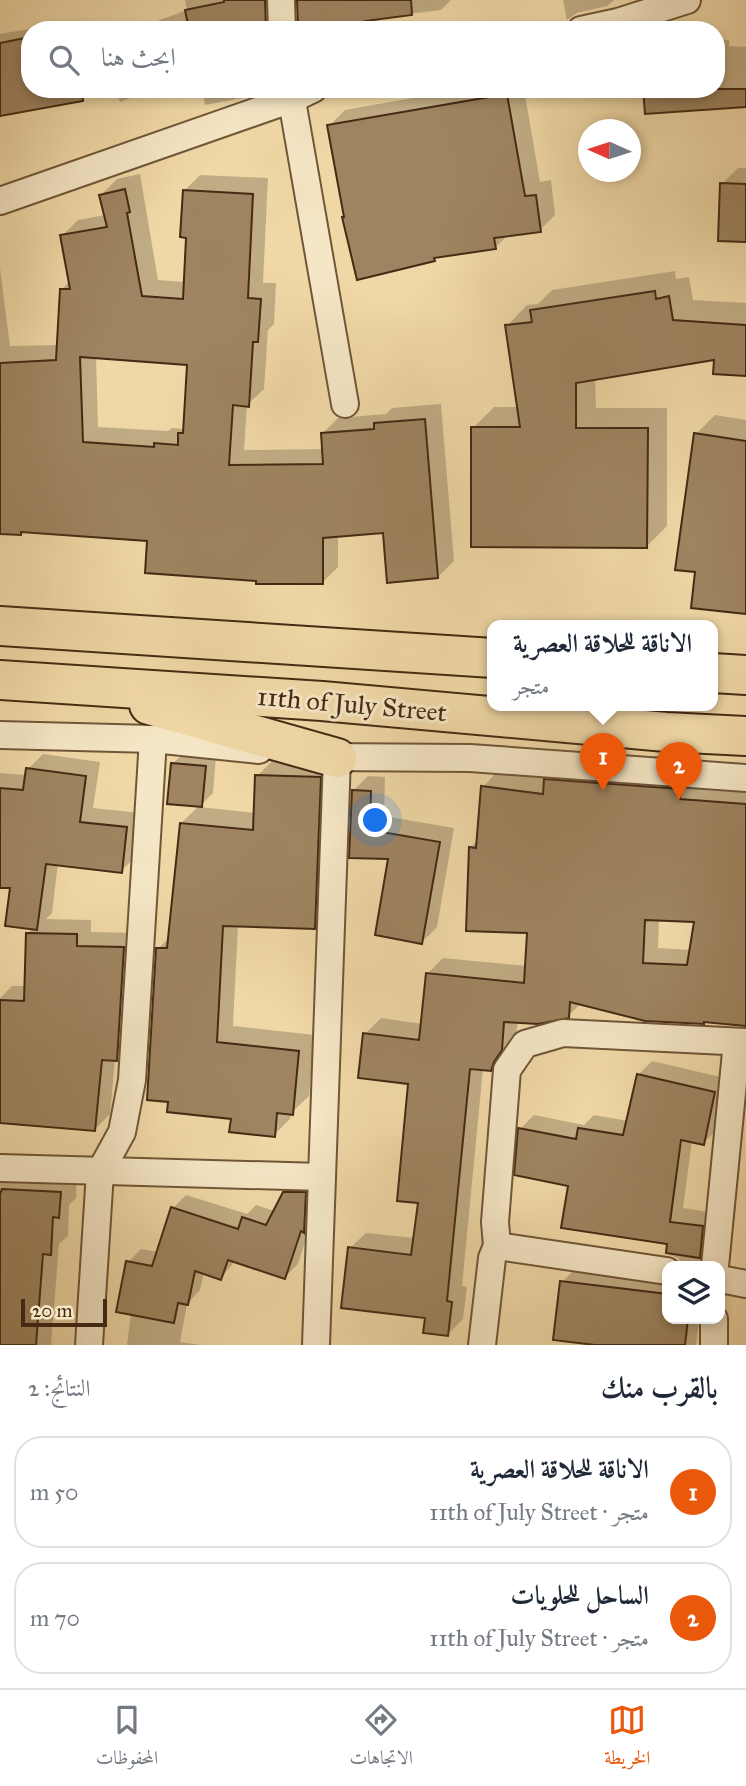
<!DOCTYPE html>
<html lang="ar">
<meta charset="utf-8">
<style>
body{margin:0;font-family:"IM FELL Great Primer",Amiri,serif;background:#f6f6f7;color:#1f2937;direction:rtl}
.controls{position:absolute;right:21px;bottom:21px;display:grid;overflow:hidden;border-radius:14px;box-shadow:0 4px 10px #0003}
.controls button{width:63px;height:63px;display:grid;place-items:center;padding:0;border:0;border-bottom:2px solid #e0e1e3;background:#fff;color:#1f2937;font:35px sans-serif}
.compass{position:absolute;left:578px;top:119px;width:63px;height:63px;border-radius:50%;background:#fff;box-shadow:0 4px 10px #0003;rotate:273deg}
.scale{position:absolute;left:21px;bottom:18px;width:86px;box-sizing:border-box;padding-left:7px;border:4px solid #452a14;border-top:0;font-size:19px;line-height:24px;white-space:nowrap;color:#452a14;-webkit-text-stroke:5px #f5e6c5;paint-order:stroke}
.you{position:absolute;left:376px;top:821px;width:24px;height:24px;margin:-18px;border:5px solid #fff;border-radius:50%;background:#1a73e8;box-shadow:0 0 0 10px #1a73e833}
.badge{display:grid;place-items:center;width:46px;height:46px;border-radius:50%;background:#ea580c;color:#fff;font-size:23px;font-weight:700}
.pin{position:absolute;translate:-50% -58px;filter:drop-shadow(0 2px 4px #0008)}
.pin::after{content:'';position:absolute;top:37px;width:24px;height:21px;background:inherit;clip-path:polygon(0 0,100% 0,50% 100%)}
.popup{position:absolute;left:487px;top:620px;width:231px;height:91px;box-sizing:border-box;display:grid;place-content:center;border-radius:14px;background:#fff;filter:drop-shadow(0 2px 5px #0005);font-size:23px;white-space:nowrap;color:#747a83}
.popup b{font-size:26px;color:#1f2937}
.popup::after{content:'';position:absolute;left:50%;top:100%;margin-left:-14px;border:14px solid transparent;border-top-color:#fff}
.list{margin:0;padding:0;list-style:none}
h2{display:flex;justify-content:space-between;align-items:center;height:91px;margin:0;padding:0 28px;font-size:30px}
h2 small{font-size:23px;font-weight:400;color:#747a83}
.list li{display:grid;grid-template-columns:46px 1fr auto;gap:21px;align-items:center;box-sizing:border-box;height:112px;margin:0 14px 14px;padding:0 14px;border:2px solid #e0e1e3;border-radius:28px}
.list b{display:block;font-size:26px;white-space:nowrap}
.list p{margin:0;font-size:23px;white-space:nowrap;color:#747a83}
.list em{font-size:23px;font-style:normal;color:#747a83}
.icon{flex:none;width:38px;height:38px;fill:none;stroke:currentColor;stroke-width:2;stroke-linecap:round;stroke-linejoin:round}
.map{position:relative;flex:none;width:746px;height:1345px;overflow:hidden;direction:ltr}
.search{position:absolute;background:#fff;box-shadow:0 4px 10px #0003;left:21px;right:21px;top:21px;height:77px;display:flex;align-items:center;gap:18px;box-sizing:border-box;padding:0 24px;border-radius:28px;color:#747a83;font-size:26px}
.sheet{height:343px;background:#fff}
nav{display:flex;justify-content:space-around;align-items:center;box-sizing:border-box;height:98px;border-top:2px solid #e0e1e3;background:#fff;font-size:19px;color:#747a83}
nav a{display:grid;justify-items:center;gap:4px}
nav .on{color:#ea580c}
.map>svg:first-child{display:block}
.shadow{fill:#0003;fill-rule:evenodd}
.building{fill:#9e8460;stroke:#452a14;stroke-width:2;fill-rule:evenodd}
.lines{fill:none;stroke-linecap:round;stroke-linejoin:round}
.minor-casing{stroke:#705638;stroke-width:30}
.trunk-casing{stroke:#452a14;stroke-width:42}
.minor{stroke:#f5e6c5;stroke-width:26}
.trunk{stroke:#f0d8a6;stroke-width:38}
.labels{text-anchor:middle;dominant-baseline:central;stroke-width:6;stroke-linejoin:round;paint-order:stroke}
.street-label{font-size:26px;fill:#452a14;stroke:#f5e6c5}
</style>
<div class="map">
<svg width="746" height="1345" viewBox="0 0 746 1345">
<rect width="100%" height="100%" fill="#f0d8a6"/>
<filter id="stains"><feTurbulence type="fractalNoise" baseFrequency=".00286" numOctaves="4"/><feColorMatrix values="0 0 0 0 .2 0 0 0 0 .09 0 0 0 0 .02 0 0 0 .5 -.17"/></filter>
<radialGradient id="worn" r=".72"><stop offset=".6" stop-color="#630" stop-opacity="0"/><stop offset="1" stop-color="#630" stop-opacity=".3"/></radialGradient>
<g class="shadow">
<path d="M185,0H283L292,28L299,29L297,0H451L441,10L382,17L369,30H133L187,10Z"/>
<path d="M563,0H614L607,6L577,13L567,20Z"/>
<path d="M63,23L64,30H30V89L0,114V34Z"/>
<path d="M716,40H729V46L746,47V105L716,89Z"/>
<path d="M115,89H154L120,102Z"/>
<path d="M202,89H250L242,98L205,105Z"/>
<path d="M463,89H524L540,182L551,180L555,215L540,230L508,235L495,248L438,256L434,259L346,216L329,126L345,110Z"/>
<path d="M738,168H746V241L722,184Z"/>
<path d="M140,174L158,280L186,282L188,236L184,191L200,175L268,178L263,283H276L274,324L268,330L264,389L247,405L244,450L324,449L322,434L338,418L386,414L392,408L441,404L454,561L438,577L384,531L338,535V567L322,583L258,579L149,539L23,530L0,532V268L10,346L59,345L61,290L70,281L62,236L78,220L105,215L101,195L117,179ZM96,356L189,363L185,429L172,428L168,431L98,427Z"/>
<path d="M675,271L676,279L689,277L693,300L746,303V375L715,358L595,376L596,408H667V526L646,547L473,428L494,407H519L507,326L527,305L538,304L552,290Z"/>
<path d="M715,415L746,420V613L697,570L696,434Z"/>
<path d="M184,753L216,756L213,793L199,807L256,813L257,776L273,760L336,761L331,911L314,927L238,925L233,1026L315,1035L309,1096L291,1113L290,1119L274,1135L232,1117L158,949L170,937L181,823L200,805L172,764Z"/>
<path d="M43,754L100,762L93,808L141,813L136,856L121,871L58,863L52,913L46,919L91,920V932L138,933L132,1045L115,1059L110,1114L95,1129L0,1121V998L12,986H26L28,933L34,927L12,887L0,886V773L27,775L28,769Z"/>
<path d="M561,765L746,788V1024L581,1003L568,1016L518,1021L516,1033L509,1044L506,1054L490,1070L483,1069L462,1286L467,1287L463,1319L448,1334L350,1248L366,1233L415,1238L420,1202L410,1082L365,1034L381,1018L422,1024L427,974L443,958L527,966L529,932L470,848L479,839L483,787L498,771L548,778ZM659,919L696,920L691,950L658,948Z"/>
<path d="M368,776L385,777L384,816L454,828L437,927L422,942L390,857L351,856L353,791Z"/>
<path d="M652,1061L729,1079L717,1130L703,1143L692,1141L683,1208L716,1213L706,1266H684L678,1258L667,1254L669,1242L570,1185L520,1129L534,1115L584,1125L594,1115L628,1121L638,1075Z"/>
<path d="M77,1175L76,1198L69,1205L68,1236L59,1244L51,1345H0V1176Z"/>
<path d="M298,1179L318,1180L311,1223L298,1264L285,1277L235,1261L221,1278L204,1272L200,1290L187,1304L180,1342L200,1345H127L131,1313L128,1262L141,1249L158,1252L173,1208L186,1195L247,1214L256,1205L275,1211L285,1193Z"/>
<path d="M576,1268L667,1279V1319H699L696,1345H609L562,1282Z"/>
</g>
<g class="building">
<path d="M224,0H265L266,30H189L185,10L224,2Z"/>
<path d="M297,0H411L412,15L365,21L367,30H298Z"/>
<path d="M30,37V89H82L83,101L0,116V43Z"/>
<path d="M643,89H746V107L645,114Z"/>
<path d="M507,94L525,196L536,195L541,232L494,238L496,249L434,258L435,261L357,280L342,217H344L327,125Z"/>
<path d="M720,183L746,184V242L718,241Z"/>
<path d="M125,189L130,212L127,213L142,296L183,299L186,238L180,237L183,190L253,194L248,298L261,299L258,342H253L249,407L233,405L229,465L323,464L321,433L374,429V423L425,419L438,578L387,583L383,533L323,538V584H256V581L145,573L147,541L21,532V535L0,534V363L56,360L60,289H70L60,235L107,227L99,195ZM80,357L187,365L183,433H178V445L154,443V447L83,442Z"/>
<path d="M655,291L656,299L669,296L673,320L746,325V376L713,374L714,360L576,383V428H648L647,548L471,547V427H520L505,325L532,322L530,310Z"/>
<path d="M694,433L746,441V614L691,608L695,572L675,570Z"/>
<path d="M171,763L206,766L202,807L167,804Z"/>
<path d="M26,768L86,776L80,822L127,827L122,873L46,864L37,930L5,926L10,888H0V788L23,790Z"/>
<path d="M255,775L321,777L315,929L223,926L217,1042L299,1051L293,1115L277,1113L275,1137L229,1132L231,1119L167,1112L168,1102L147,1100L156,948H167L180,823L253,830Z"/>
<path d="M544,779L681,789L680,799L746,804V1026L704,1022V1024L645,1021L570,1002L569,1018L538,1024L504,1022L502,1050L494,1062L491,1071L470,1069L447,1301L452,1302L448,1336L423,1333L425,1318L341,1308L348,1247L411,1255L418,1203L397,1201L408,1084L358,1078L363,1033L419,1040L426,973L524,983L527,933L466,931L469,847L476,848L481,786L543,794ZM645,920L694,922L687,965L643,963Z"/>
<path d="M352,790L371,791L370,830L440,842L422,944L375,935L388,859L349,858Z"/>
<path d="M26,933L77,934V946L124,947L117,1061L102,1060L95,1131L0,1123V1000L24,1001Z"/>
<path d="M637,1074L715,1092L704,1145L681,1140L670,1222L703,1226L700,1258L666,1253L667,1244L561,1228L568,1186L514,1175L518,1128L576,1139L578,1128L623,1135Z"/>
<path d="M2,1189L61,1192L59,1218L53,1217L51,1255L43,1254L36,1345H0V1194Z"/>
<path d="M283,1192H306L304,1233L301,1231L285,1279L228,1260L221,1280L195,1271L188,1305L178,1303L174,1323L116,1312L126,1261L152,1266L171,1207L238,1229L242,1217L266,1225Z"/>
<path d="M560,1281L667,1294V1319H688L685,1345H595L553,1340Z"/>
</g>
<g class="lines">
<defs>
<g id="minor">
<path d="M281,0L282,30"/>
<path d="M581,30L618,22L687,0"/>
<path d="M290,89L345,404"/>
<path d="M0,201L292,99L313,89"/>
<path d="M0,735L153,739L259,750"/>
<path d="M322,757L470,758L746,778"/>
<path d="M0,1168L322,1177"/>
<path d="M715,1266L737,1042"/>
<path d="M667,1271L497,1246L495,1222L507,1070L525,1044L563,1033L746,1042"/>
<path d="M720,1279L746,1284"/>
<path d="M89,1345L100,1172L122,1132L132,1080L153,739"/>
<path d="M316,1345L337,758"/>
<path d="M482,1345L492,1258L497,1246"/>
<path d="M714,1345V1319"/>
</g>
<g id="trunk">
<path d="M0,626L493,658"/>
<path d="M713,673L746,675"/>
<path d="M0,680L322,701L666,732L746,736"/>
<path d="M149,705L337,758"/>
</g>
</defs>
<use href="#minor" class="minor-casing"/>
<use href="#trunk" class="trunk-casing"/>
<use href="#minor" class="minor"/>
<use href="#trunk" class="trunk"/>
</g>
<g class="labels">
<g class="street-label">
<text transform="translate(352 704) rotate(5)">11th of July Street</text>
</g>
</g>
<rect width="100%" height="100%" filter="url(#stains)"/>
<rect width="100%" height="100%" fill="url(#worn)"/>
</svg>
<div class="controls">
<button><svg class="icon" aria-label="layers" viewBox="0 0 24 24"><path d="M12 4l9 5-9 5-9-5zM3 14l9 5 9-5"/></svg></button>
</div>
<svg class="compass" viewBox="-18 -18 36 36"><path d="M0-13l5 13h-10z" fill="#e53935"/><path d="M0 13l5-13h-10z" fill="#747a83"/></svg>
<div class="scale">20 m</div>
<div class="you"></div>
<div class="pin badge" style="left:603px;top:791px">1</div>
<div class="popup"><b>الاناقة للحلاقة العصرية</b>متجر</div>
<div class="pin badge" style="left:679px;top:800px">2</div>
<div class="search"><svg class="icon" aria-label="search" viewBox="0 0 24 24"><circle cx="10" cy="10" r="6"/><path d="M15 15l6 6"/></svg>ابحث هنا</div>
</div>
<section class="sheet">
<h2>بالقرب منك<small>النتائج: 2</small></h2>
<ul class="list">
<li><span class="badge">1</span><div><b>الاناقة للحلاقة العصرية</b><p>متجر · 11th of July Street</p></div><em>50 m</em></li>
<li><span class="badge">2</span><div><b>الساحل للحلويات</b><p>متجر · 11th of July Street</p></div><em>70 m</em></li>
</ul>
</section>
<nav>
<a class="on"><svg class="icon" aria-label="map" viewBox="0 0 24 24"><path d="M3 6l6-2 6 2 6-2v14l-6 2-6-2-6 2zM9 4v14M15 6v14"/></svg>الخريطة</a>
<a><svg class="icon" aria-label="directions" viewBox="0 0 24 24"><path d="M12 3l9 9-9 9-9-9zM9 14v-3h6M13 9l2 2-2 2"/></svg>الاتجاهات</a>
<a><svg class="icon" aria-label="saved" viewBox="0 0 24 24"><path d="M7 4h10v16l-5-4-5 4z"/></svg>المحفوظات</a>
</nav>
